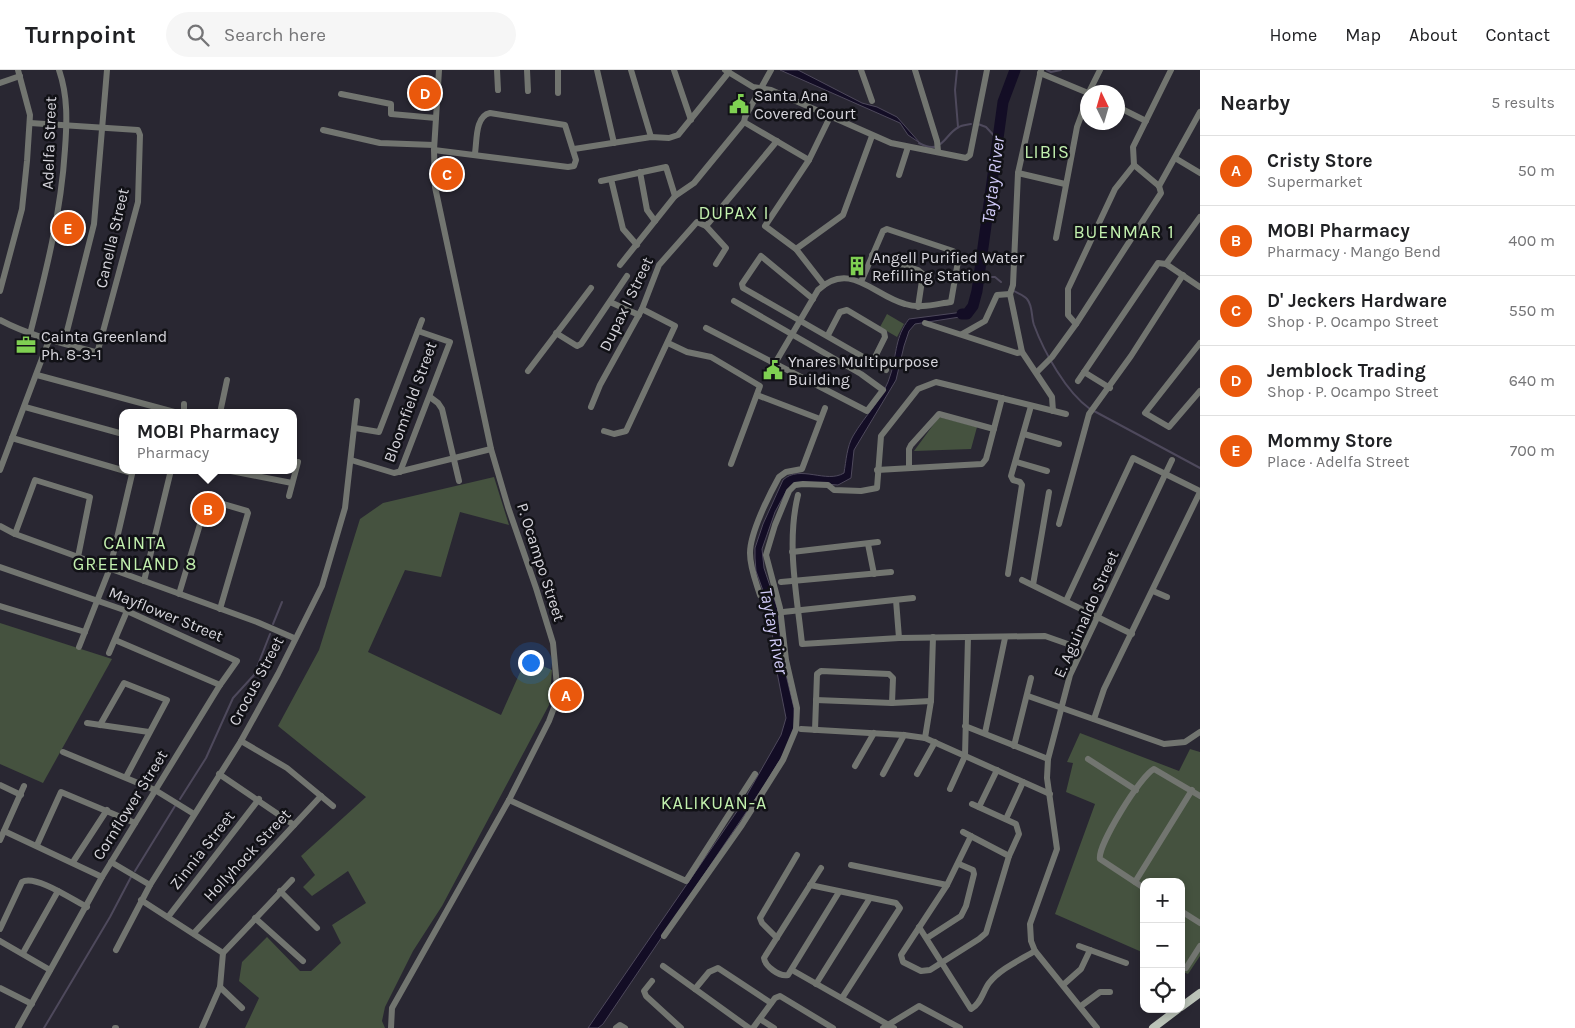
<!DOCTYPE html>
<meta charset="utf-8">
<style>
body{margin:0;font-family:Karla,sans-serif;background:#f6f6f6;color:#202124}
.controls{position:absolute;right:15px;bottom:15px;display:grid;overflow:hidden;border-radius:10px;box-shadow:0 2px 8px #0003}
.controls button{width:45px;height:45px;display:grid;place-items:center;padding:0;border:0;border-bottom:1px solid #e0e0e0;background:#fff;color:#202124;font:25px sans-serif}
.compass{position:absolute;left:1080px;top:15px;width:45px;height:45px;border-radius:50%;background:#fff;box-shadow:0 2px 8px #0003;rotate:355deg}
.you{position:absolute;left:530px;top:592px;width:18px;height:18px;margin:-12px;border:4px solid #fff;border-radius:50%;background:#1a73e8;box-shadow:0 0 0 8px #1a73e833}
.badge{display:grid;place-items:center;width:32px;height:32px;border-radius:50%;background:#ea580c;color:#fff;font-size:16px;font-weight:700}
.pin{position:absolute;translate:-50% -50%;border:2px solid #fff;box-shadow:0 1px 5px #0006}
.popup{position:absolute;left:119px;top:339px;width:178px;height:65px;box-sizing:border-box;display:grid;place-content:center;border-radius:10px;background:#fff;filter:drop-shadow(0 1px 4px #0005);font-size:16px;white-space:nowrap;color:#757577}
.popup b{font-size:19px;color:#202124}
.popup::after{content:'';position:absolute;left:50%;top:100%;margin-left:-10px;border:10px solid transparent;border-top-color:#fff}
.list{margin:0;padding:0;list-style:none}
h2{display:flex;justify-content:space-between;align-items:center;height:65px;margin:0;padding:0 20px;font-size:21px}
h2 small{font-size:16px;font-weight:400;color:#757577}
.list li{display:grid;grid-template-columns:32px 1fr auto;gap:15px;align-items:center;box-sizing:border-box;height:70px;padding:0 20px;border-top:1px solid #e0e0e0}
.list b{display:block;font-size:19px;white-space:nowrap}
.list p{margin:0;font-size:16px;white-space:nowrap;color:#757577}
.list em{font-size:16px;font-style:normal;color:#757577}
.icon{flex:none;width:28px;height:28px;fill:none;stroke:currentColor;stroke-width:2;stroke-linecap:round;stroke-linejoin:round}
.map{position:relative;flex:none;width:1200px;height:958px;overflow:hidden}
header{display:flex;align-items:center;gap:30px;box-sizing:border-box;height:70px;padding:0 25px;background:#fff;border-bottom:1px solid #e0e0e0}
header strong{font-size:24px}
nav{display:flex;gap:28px;margin-inline-start:auto;font-size:18px}
.search{width:350px;height:45px;background:#f6f6f6;display:flex;align-items:center;gap:12px;box-sizing:border-box;padding:0 18px;border-radius:28px;color:#757577;font-size:19px}
main{display:flex}
aside{flex:1;background:#fff}
.map>svg:first-child{display:block}
.green{fill:#45523f}
.water{fill:#130d25;stroke:#4e495c}
.lines{fill:none;stroke-linecap:round;stroke-linejoin:round}
.stream{stroke:#4e495c;stroke-width:2}
.river{stroke:#130d25;stroke-width:11}
.minor{stroke:#727570;stroke-width:6}
.major{stroke:#bbc3b8;stroke-width:8}
.labels{text-anchor:middle;dominant-baseline:central;stroke-width:5;stroke-linejoin:round;paint-order:stroke}
.poi-label{font-size:16px;fill:#d6d5dc;stroke:#111116;text-anchor:start}
.street-label{font-size:16px;fill:#d6d5dc;stroke:#111116}
.neighbourhood-label{font-size:18px;letter-spacing:1px;fill:#c2f0ae;stroke:#111116}
.water-label{font-size:18px;font-style:italic;fill:#d2ccf9;stroke:#111116}
</style>
<header>
<strong>Turnpoint</strong>
<div class="search"><svg class="icon" aria-label="search" viewBox="0 0 24 24"><circle cx="10" cy="10" r="6"/><path d="M15 15l6 6"/></svg>Search here</div>
<nav><a>Home</a><a>Map</a><a>About</a><a>Contact</a></nav>
</header>
<main>
<div class="map">
<svg width="1200" height="958" viewBox="0 0 1200 958">
<rect width="100%" height="100%" fill="#292732"/>
<g class="green">
<path d="M887,244L904,254L897,267L880,257Z"/>
<path d="M939,347L977,357L971,379L914,381Z"/>
<path d="M494,407L509,455L460,442L441,507L405,500L368,582L501,645L526,589L552,600L549,635L442,836L413,881L385,937L382,951L385,958H245L259,928L239,911L242,892L267,867L300,901H311L341,873L332,855L366,833L348,801L312,826L303,817L315,805L301,786L366,727L278,656L319,580L360,449L383,433Z"/>
<path d="M0,553L112,589L43,713L0,694Z"/>
<path d="M1080,663L1179,701L1190,679L1200,682V886L1188,904L1181,901V812H1144V883L1055,844L1095,734L1066,722L1073,693L1067,692Z"/>
</g>
<g class="water">
<path d="M780,0H798L862,33L877,37L897,47L920,73L908,65L900,53Z"/>
<path d="M973,236L966,246L915,254L909,261L904,276L896,310L854,380L851,408L838,415L811,413L787,420L775,442L762,479L764,498L778,540L782,588L794,638L795,656L787,678L766,713L603,954L598,958H588L740,737L781,665L786,648L773,582L772,546L756,501L755,488V478L763,454L783,410C800,394 826,414 844,403C846,391 847,376 853,366C865,345 885,327 891,303C897,283 895,267 909,249L963,242Z"/>
</g>
<g class="lines">
<g class="stream">
<path d="M957,0L955,20L958,57"/>
<path d="M1047,0L1051,2L1061,0"/>
<path d="M978,54L986,57L998,70"/>
<path d="M919,73C943,86 944,64 959,57C962,55 967,55 971,54"/>
<path d="M980,207H995L1001,212"/>
<path d="M1014,221C1019,224 1024,225 1027,229C1033,236 1031,246 1034,255C1044,282 1066,322 1090,339"/>
<path d="M1094,341L1200,398"/>
<path d="M273,554L282,532"/>
<path d="M180,729L206,688L233,628L254,605L270,564"/>
<path d="M135,801L175,736"/>
<path d="M44,958L110,847L131,807"/>
</g>
<path class="river" d="M962,244H967L973,236L977,221L1003,32L1015,0"/>
<g class="minor">
<path d="M497,0L498,20"/>
<path d="M527,0L528,21"/>
<path d="M558,0V23"/>
<path d="M597,0L614,73"/>
<path d="M631,0L651,67"/>
<path d="M674,0L691,50"/>
<path d="M725,0L753,17L771,20L891,73L966,88L970,85L987,0"/>
<path d="M861,0L872,31"/>
<path d="M915,0L937,71L938,81"/>
<path d="M1041,0L1018,103L1013,215L1010,224L1022,282L1052,327L1053,341"/>
<path d="M1040,3L1088,23"/>
<path d="M0,13L20,6"/>
<path d="M1089,22L1100,0"/>
<path d="M341,24L391,34V44L436,48"/>
<path d="M1118,37L1146,51"/>
<path d="M744,52L809,90"/>
<path d="M323,60L380,73L434,75"/>
<path d="M574,79L651,67L669,68L678,65L729,2"/>
<path d="M434,80L568,97L574,96L576,90L565,55L490,43C475,46 477,71 475,83"/>
<path d="M1175,88L1200,103"/>
<path d="M1134,95L1159,116"/>
<path d="M640,102L647,140L655,151"/>
<path d="M1018,103L1065,114"/>
<path d="M899,105L908,77"/>
<path d="M611,109L623,159L637,175"/>
<path d="M601,111L666,97L675,126"/>
<path d="M1159,116L1200,42"/>
<path d="M706,156L777,71"/>
<path d="M1056,168L1077,57L1088,27"/>
<path d="M796,179L843,145L872,66"/>
<path d="M872,185L918,200L923,204L918,237"/>
<path d="M1166,194L1200,147"/>
<path d="M620,195L675,126L694,113L744,52L745,47L771,0"/>
<path d="M824,215L796,179L765,156L809,90L830,47"/>
<path d="M0,221L22,139L27,91L30,45L18,0"/>
<path d="M813,229L761,186L742,214L743,218L886,300"/>
<path d="M610,232L639,245"/>
<path d="M0,250C30,266 62,273 95,282L98,280L138,132L140,65L138,60L30,53"/>
<path d="M925,253L1017,283L1022,282"/>
<path d="M1076,254L1068,245V219L1115,119L1134,95L1133,77L1171,0"/>
<path d="M706,258L867,341L883,320L861,304L734,231"/>
<path d="M556,263L577,276L581,274L627,206"/>
<path d="M30,264C46,202 61,143 65,79C67,52 68,26 59,0"/>
<path d="M962,264L985,251L997,225L1010,224"/>
<path d="M828,265L840,242L847,240L884,262L885,267L873,291"/>
<path d="M64,273L94,154L107,0"/>
<path d="M668,273L687,282L711,287L760,316L731,394"/>
<path d="M1200,273L1145,343L1169,357L1200,321"/>
<path d="M774,295L818,220C850,190 874,226 905,234C920,239 936,234 951,232L958,191L953,181L887,159L883,161L861,212"/>
<path d="M528,301L591,218"/>
<path d="M1037,302L1052,287L1076,254L1161,123L1159,116"/>
<path d="M1084,302L1110,318"/>
<path d="M37,305L178,343"/>
<path d="M1078,311L1158,193L1166,194L1200,217"/>
<path d="M757,325L820,349"/>
<path d="M430,327L438,333L442,339L459,411"/>
<path d="M25,337L123,364"/>
<path d="M591,337L600,315L642,239L659,195L697,152L706,156L726,178L716,194"/>
<path d="M184,343V334"/>
<path d="M220,343L227,310"/>
<path d="M355,358L379,362L422,250"/>
<path d="M604,361L614,364L626,361L675,256L642,239"/>
<path d="M1024,364L1059,374"/>
<path d="M12,368L132,403"/>
<path d="M351,390L394,403L491,379"/>
<path d="M1016,392L1047,401"/>
<path d="M909,397V379L911,375L939,344L994,359"/>
<path d="M0,400L49,270"/>
<path d="M226,400L292,413"/>
<path d="M877,400L982,394L986,389L1002,328"/>
<path d="M400,402L450,272L418,261"/>
<path d="M798,425C786,474 797,525 802,574L899,568L1045,566L1082,579"/>
<path d="M289,426L298,392"/>
<path d="M1059,454L1089,344L1131,286L1183,205"/>
<path d="M0,456L15,464L257,552L294,568"/>
<path d="M15,464L35,410L90,427L78,487"/>
<path d="M868,474L874,504"/>
<path d="M792,482L878,472"/>
<path d="M0,497L127,541L237,591L220,615L102,807L18,958"/>
<path d="M1008,504L1022,415L1020,412L1013,410L1011,406L1031,336"/>
<path d="M1022,510L1132,564"/>
<path d="M144,511L171,400"/>
<path d="M781,512L891,502"/>
<path d="M1033,515L1049,422"/>
<path d="M1153,521L1167,527"/>
<path d="M179,524L207,431L209,430L247,441L248,443L220,539"/>
<path d="M760,525C756,512 750,498 750,483C750,463 769,425 779,407L786,402L802,399L825,338"/>
<path d="M896,530L899,568"/>
<path d="M1066,531L1133,388L1200,421"/>
<path d="M0,536L85,562"/>
<path d="M783,542L913,528"/>
<path d="M115,570L220,615"/>
<path d="M79,577L110,498L133,400"/>
<path d="M109,583L127,541"/>
<path d="M1028,626L1164,674L1185,672L1200,662"/>
<path d="M816,630L892,633L931,631"/>
<path d="M1094,649L1104,619L1200,422"/>
<path d="M87,653L149,662"/>
<path d="M100,655L124,613L167,630L126,707"/>
<path d="M965,656L1048,689"/>
<path d="M801,659L904,665L925,668L1050,724"/>
<path d="M815,660L817,604L821,601L889,604L893,608L892,633"/>
<path d="M985,663L1005,568"/>
<path d="M925,668L931,631L933,567"/>
<path d="M241,671L287,698L333,736"/>
<path d="M1014,676L1031,608"/>
<path d="M63,682L155,720L194,744"/>
<path d="M1088,689L1136,720"/>
<path d="M855,696L874,663"/>
<path d="M219,704L294,755"/>
<path d="M883,704L904,665"/>
<path d="M917,704L935,672"/>
<path d="M0,715L21,725"/>
<path d="M950,719L965,686L968,567"/>
<path d="M509,730L686,811L755,704"/>
<path d="M979,737L997,700"/>
<path d="M1006,749L1023,712"/>
<path d="M4,761L102,807"/>
<path d="M963,762L1009,786"/>
<path d="M971,766L947,815L901,885L903,892L921,901L930,900L979,869L986,863L1009,786L1019,764L1016,754L972,734"/>
<path d="M0,770L24,716"/>
<path d="M37,775L61,722L135,753"/>
<path d="M73,792L107,740"/>
<path d="M111,792L150,815"/>
<path d="M851,795L947,815"/>
<path d="M821,798L764,888C765,896 779,907 788,905L839,822"/>
<path d="M1135,812L1192,720"/>
<path d="M810,815L896,833L900,838L842,928"/>
<path d="M1144,818L1100,789C1097,776 1141,705 1154,699L1200,726"/>
<path d="M280,821L317,858"/>
<path d="M141,830L223,883"/>
<path d="M1181,841L1200,853"/>
<path d="M168,847L259,729"/>
<path d="M255,848L303,891"/>
<path d="M919,857L971,939C981,934 983,921 989,913C1000,899 1020,890 1035,881"/>
<path d="M0,859L22,812C35,804 73,830 87,837"/>
<path d="M194,863L321,726"/>
<path d="M664,866L742,755L783,690L796,659L797,638L786,590L780,538L766,485L775,455L789,421L795,415L803,414L828,415L834,420L861,421L877,418L881,366L918,319L936,312L1066,344"/>
<path d="M777,868L762,853L760,848L797,785"/>
<path d="M927,868L961,846L966,836L974,804L973,800L959,794"/>
<path d="M0,871L50,900"/>
<path d="M1079,876L1126,893"/>
<path d="M116,880L150,815L241,671L278,604L322,516L345,438L357,331"/>
<path d="M23,883L58,821"/>
<path d="M663,896L749,958"/>
<path d="M1186,898L1200,876"/>
<path d="M792,900L894,958"/>
<path d="M652,911L644,921L646,926L681,958"/>
<path d="M816,914L870,828"/>
<path d="M1063,915L1081,899L1090,880"/>
<path d="M220,917L242,938"/>
<path d="M0,918L32,934"/>
<path d="M695,919L709,902L718,898L771,933"/>
<path d="M1081,936L1100,922H1110"/>
<path d="M760,949L774,958"/>
<path d="M115,958H116"/>
<path d="M202,958L220,917L223,883L292,810"/>
<path d="M391,958L392,938L509,730L549,651L558,627L553,573L536,518L508,437L491,379L435,117L434,80L439,0"/>
<path d="M616,958L620,955L625,958"/>
<path d="M753,958L775,928L780,926L833,958"/>
<path d="M883,958L919,936L960,958"/>
<path d="M1097,958L1035,881L1031,871L1030,854L1057,779L1047,708L1048,689L1070,605L1172,390"/>
</g>
<g class="major">
<path d="M1181,937L1200,923"/>
<path d="M1153,958L1178,939"/>
</g>
</g>
<defs>
<symbol id="civic-bare" viewBox="-9 -9 18 18"><path d="M-.6-6.5H3V-4.5H.6V-3L4-1V1h2V6H-6V1h2V-1L-.6-3ZM-1.2 2.5V6h2.4V2.5Z" fill="#7fd052" stroke="#111116" stroke-width="2.5" paint-order="stroke"/></symbol>
<symbol id="building-bare" viewBox="-9 -9 18 18"><path d="M-4-6H4V6H1V3H-1V6H-4ZM-2.5-4.3h1.7v1.8h-1.7ZM.8-4.3h1.7v1.8H.8ZM-2.5-1h1.7V.8h-1.7ZM.8-1h1.7V.8H.8Z" fill="#7fd052" stroke="#111116" stroke-width="2.5" paint-order="stroke"/></symbol>
<symbol id="office-bare" viewBox="-9 -9 18 18"><path d="M-6-3h4V-5.5h4V-3h4V5H-6ZM-1-4.5V-3h2v-1.5ZM-6 0V1H6V0Z" fill="#7fd052" stroke="#111116" stroke-width="2.5" paint-order="stroke"/></symbol>
</defs>
<g fill-rule="evenodd">
<use href="#civic-bare" x="725" y="20" width="28" height="28"/>
<use href="#building-bare" x="843" y="182" width="28" height="28"/>
<use href="#office-bare" x="12" y="261" width="28" height="28"/>
<use href="#civic-bare" x="759" y="286" width="28" height="28"/>
</g>
<g class="labels">
<g class="poi-label">
<text x="754" y="25">Santa Ana<tspan x="754" dy="18">Covered Court</tspan></text>
<text x="872" y="187">Angell Purified Water<tspan x="872" dy="18">Refilling Station</tspan></text>
<text x="41" y="266">Cainta Greenland<tspan x="41" dy="18">Ph. 8-3-1</tspan></text>
<text x="788" y="291">Ynares Multipurpose<tspan x="788" dy="18">Building</tspan></text>
</g>
<g class="street-label">
<text transform="translate(49 73) rotate(-88)">Adelfa Street</text>
<text transform="translate(112 168) rotate(-77)">Canella Street</text>
<text transform="translate(626 234) rotate(-64)">Dupax I Street</text>
<text transform="translate(410 332) rotate(-70)">Bloomfield Street</text>
<text transform="translate(541 492) rotate(72)">P. Ocampo Street</text>
<text transform="translate(166 544) rotate(22)">Mayflower Street</text>
<text transform="translate(1086 544) rotate(-66)">E. Aguinaldo Street</text>
<text transform="translate(256 611) rotate(-62)">Crocus Street</text>
<text transform="translate(130 735) rotate(-58)">Cornflower Street</text>
<text transform="translate(202 780) rotate(-52)">Zinnia Street</text>
<text transform="translate(247 785) rotate(-47)">Hollyhock Street</text>
</g>
<g class="neighbourhood-label">
<text x="1047" y="82">LIBIS</text>
<text x="734" y="143">DUPAX I</text>
<text x="1124" y="162">BUENMAR 1</text>
<text x="135" y="473">CAINTA<tspan x="135" dy="21">GREENLAND 8</tspan></text>
<text x="714" y="733">KALIKUAN-A</text>
</g>
<g class="water-label">
<text transform="translate(993 110) rotate(-83)">Taytay River</text>
<text transform="translate(774 561) rotate(79)">Taytay River</text>
</g>
</g>
</svg>
<div class="controls">
<button>+</button>
<button>−</button>
<button><svg class="icon" aria-label="locate" viewBox="0 0 24 24"><circle cx="12" cy="12" r="6"/><path d="M12 2v4M12 18v4M2 12h4M18 12h4"/></svg></button>
</div>
<svg class="compass" viewBox="-18 -18 36 36"><path d="M0-13l5 13h-10z" fill="#e53935"/><path d="M0 13l5-13h-10z" fill="#757577"/></svg>
<div class="you"></div>
<div class="pin badge" style="left:566px;top:625px">A</div>
<div class="pin badge" style="left:208px;top:439px">B</div>
<div class="popup"><b>MOBI Pharmacy</b>Pharmacy</div>
<div class="pin badge" style="left:447px;top:104px">C</div>
<div class="pin badge" style="left:425px;top:23px">D</div>
<div class="pin badge" style="left:68px;top:158px">E</div>
</div>
<aside>
<h2>Nearby<small>5 results</small></h2>
<ul class="list">
<li><span class="badge">A</span><div><b>Cristy Store</b><p>Supermarket</p></div><em>50 m</em></li>
<li><span class="badge">B</span><div><b>MOBI Pharmacy</b><p>Pharmacy · Mango Bend</p></div><em>400 m</em></li>
<li><span class="badge">C</span><div><b>D' Jeckers Hardware</b><p>Shop · P. Ocampo Street</p></div><em>550 m</em></li>
<li><span class="badge">D</span><div><b>Jemblock Trading</b><p>Shop · P. Ocampo Street</p></div><em>640 m</em></li>
<li><span class="badge">E</span><div><b>Mommy Store</b><p>Place · Adelfa Street</p></div><em>700 m</em></li>
</ul>
</aside>
</main>
